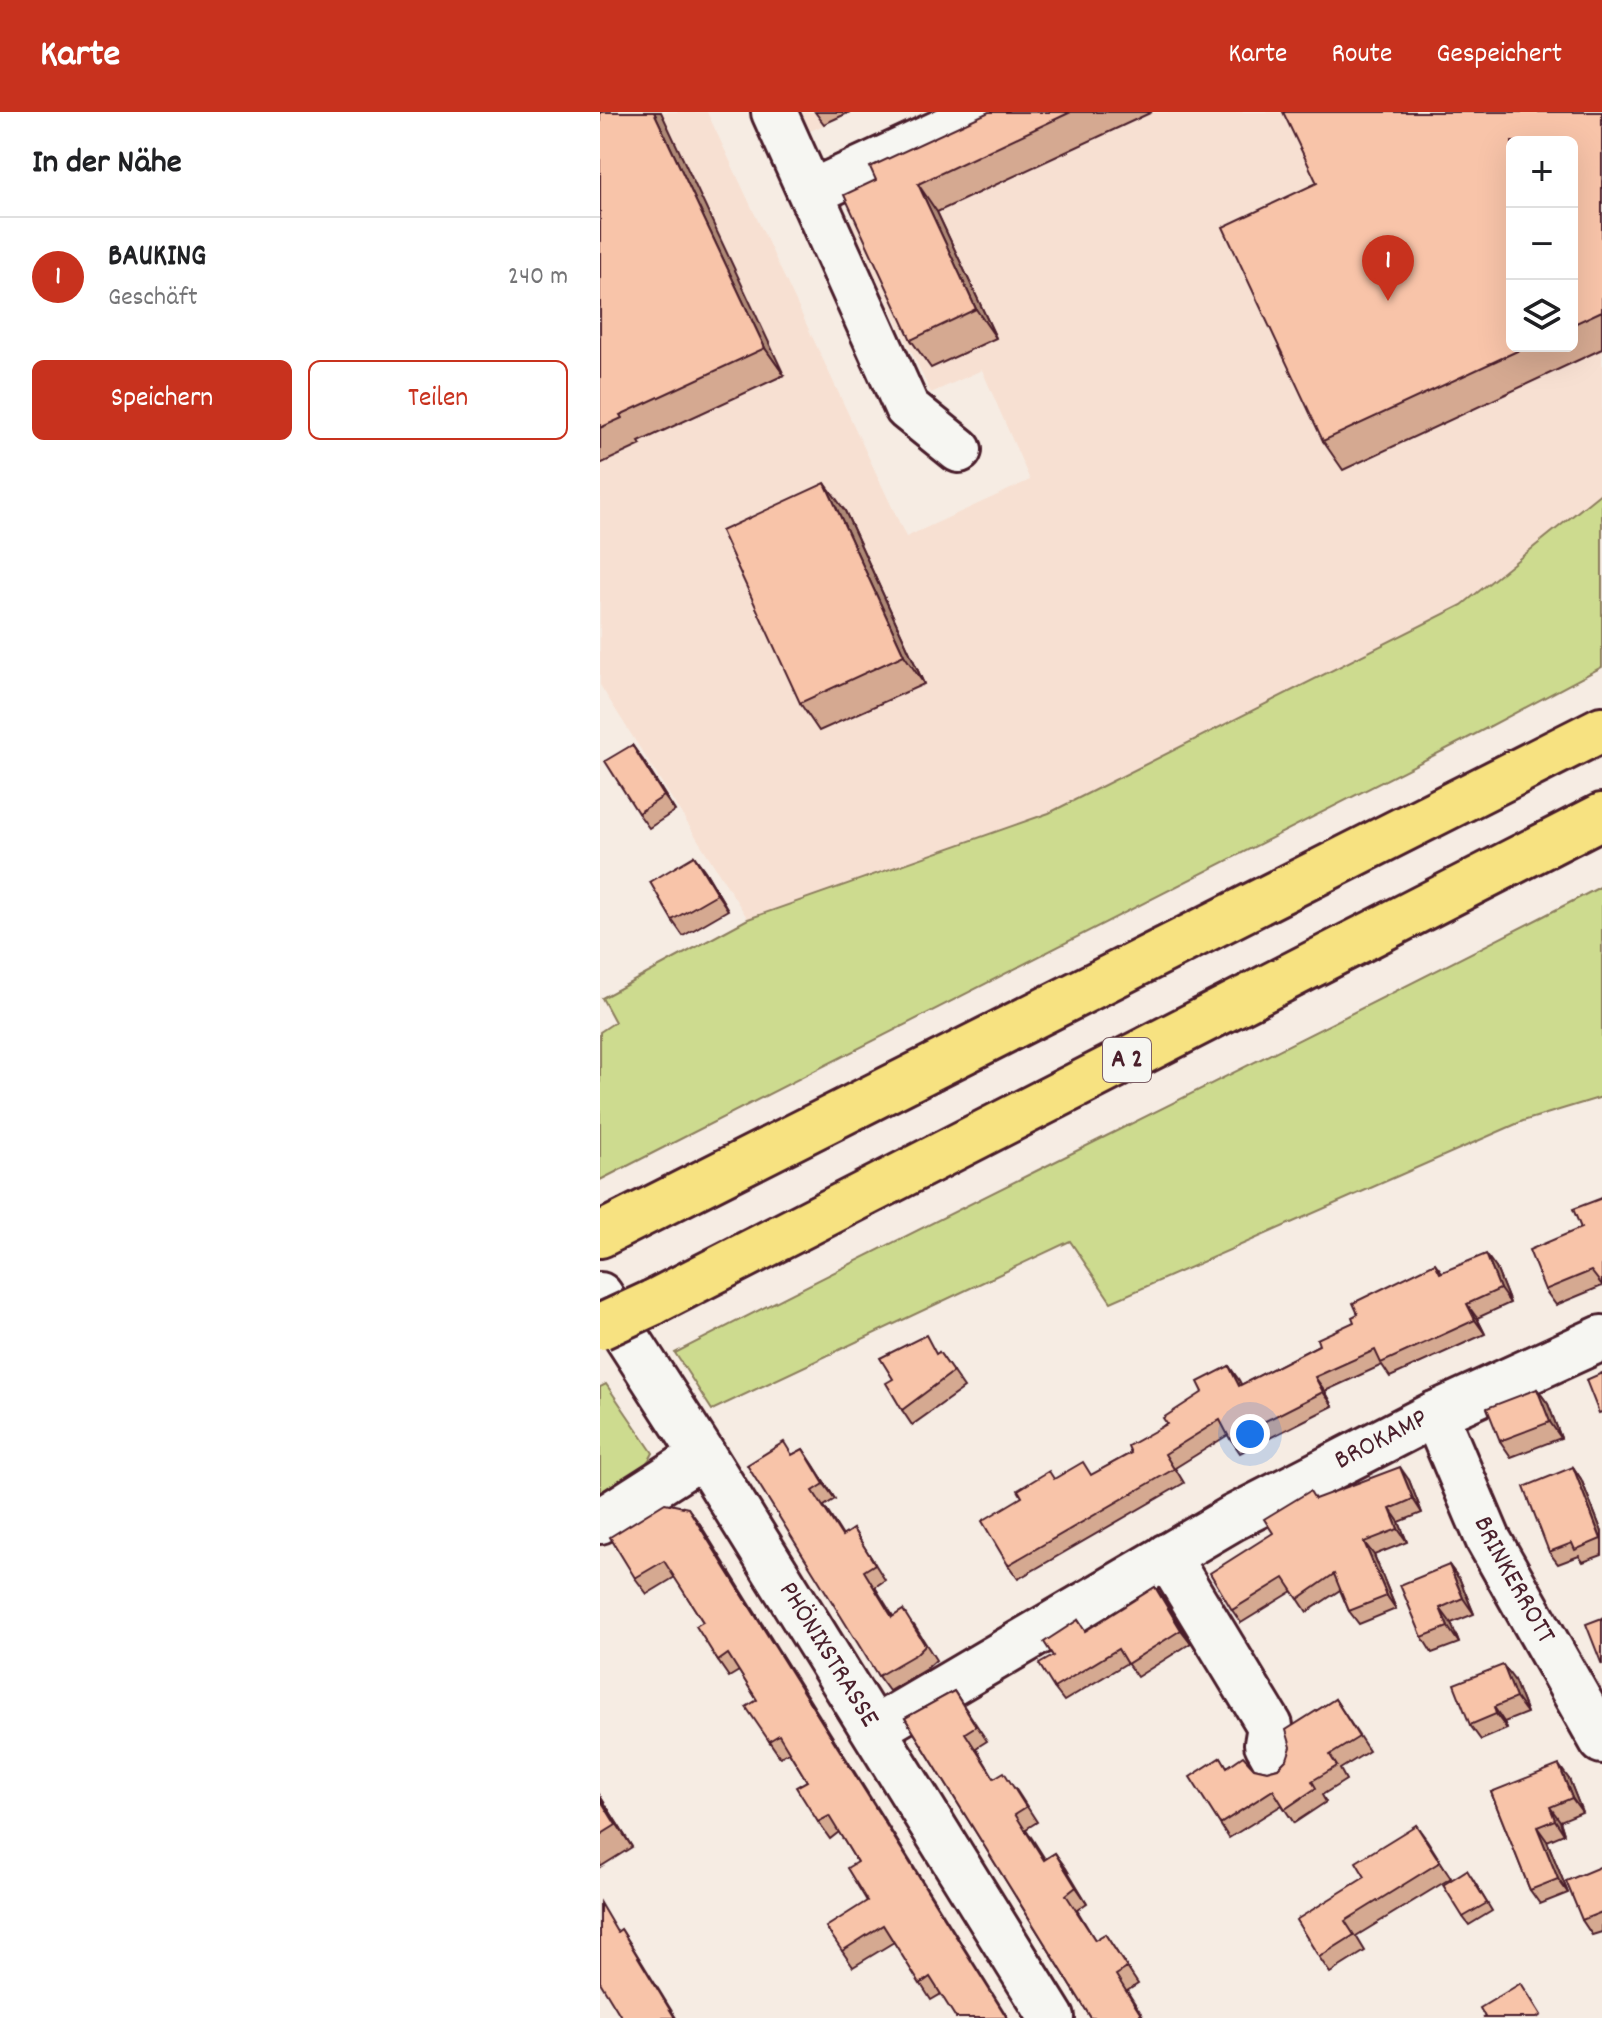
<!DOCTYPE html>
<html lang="de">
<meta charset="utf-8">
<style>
body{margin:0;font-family:Dekko,sans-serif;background:#f6f6f6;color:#202124}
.controls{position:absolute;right:24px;top:24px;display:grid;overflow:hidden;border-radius:12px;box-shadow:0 8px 32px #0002}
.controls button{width:72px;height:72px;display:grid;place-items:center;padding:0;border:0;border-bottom:2px solid #e0e0e0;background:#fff;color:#202124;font:40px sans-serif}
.you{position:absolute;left:650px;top:1322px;width:28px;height:28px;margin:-20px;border:6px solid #fff;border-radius:50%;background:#1a73e8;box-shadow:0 0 0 12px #1a73e833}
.badge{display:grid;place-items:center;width:52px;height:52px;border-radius:50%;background:#c8321e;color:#fff;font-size:26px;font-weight:700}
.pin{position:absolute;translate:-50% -66px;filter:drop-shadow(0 2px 4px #0008)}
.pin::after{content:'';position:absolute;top:42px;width:28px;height:24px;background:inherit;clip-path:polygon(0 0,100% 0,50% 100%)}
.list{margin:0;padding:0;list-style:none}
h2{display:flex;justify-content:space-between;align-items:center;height:104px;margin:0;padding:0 32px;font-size:34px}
h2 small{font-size:26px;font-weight:400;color:#757577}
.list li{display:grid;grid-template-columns:52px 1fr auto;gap:24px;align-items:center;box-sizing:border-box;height:120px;padding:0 32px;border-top:2px solid #e0e0e0}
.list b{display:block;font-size:30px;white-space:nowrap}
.list p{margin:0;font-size:26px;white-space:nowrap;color:#757577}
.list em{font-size:26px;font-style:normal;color:#757577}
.actions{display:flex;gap:16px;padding:24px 32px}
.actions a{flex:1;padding:18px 0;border:2px solid #c8321e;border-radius:12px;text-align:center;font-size:28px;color:#c8321e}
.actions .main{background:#c8321e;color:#fff}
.icon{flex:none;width:44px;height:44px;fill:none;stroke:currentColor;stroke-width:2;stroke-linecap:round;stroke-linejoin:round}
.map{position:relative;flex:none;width:1002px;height:1906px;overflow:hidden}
header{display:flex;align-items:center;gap:48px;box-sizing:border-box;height:112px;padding:0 40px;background:#c8321e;color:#fff}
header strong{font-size:38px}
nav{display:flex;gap:44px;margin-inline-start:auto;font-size:28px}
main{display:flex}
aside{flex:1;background:#fff}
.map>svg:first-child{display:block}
.built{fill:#f7e0d2;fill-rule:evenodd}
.green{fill:#cddb8f;stroke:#8c7d5d;stroke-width:2}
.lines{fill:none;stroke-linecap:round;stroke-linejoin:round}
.minor-casing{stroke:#4a1f2b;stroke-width:50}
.highway-casing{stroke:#4a1f2b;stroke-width:50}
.minor{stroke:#f6f6f2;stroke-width:44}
.highway{stroke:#f7e281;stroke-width:44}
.highway-bridge-casing{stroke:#4a1f2b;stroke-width:50;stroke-linecap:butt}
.highway-bridge{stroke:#f7e281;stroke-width:44}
.wall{fill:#d5a991;stroke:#4a1f2b;stroke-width:2;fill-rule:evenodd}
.shaded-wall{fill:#ae8976;stroke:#4a1f2b;stroke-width:2}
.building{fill:#f8c4a9;stroke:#4a1f2b;stroke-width:2}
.labels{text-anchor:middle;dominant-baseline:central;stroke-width:7;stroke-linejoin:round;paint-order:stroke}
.shield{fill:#f6f6f2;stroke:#7e6067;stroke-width:2}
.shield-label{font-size:26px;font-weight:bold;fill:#4a1f2b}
.street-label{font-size:28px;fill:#4a1f2b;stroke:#f6f6f2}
</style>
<header>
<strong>Karte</strong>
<nav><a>Karte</a><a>Route</a><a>Gespeichert</a></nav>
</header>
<main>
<aside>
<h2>In der Nähe<small></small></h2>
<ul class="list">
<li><span class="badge">1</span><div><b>BAUKING</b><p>Geschäft</p></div><em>240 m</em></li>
</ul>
<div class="actions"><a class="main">Speichern</a><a>Teilen</a></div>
</aside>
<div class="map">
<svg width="1002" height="1906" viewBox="0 0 1002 1906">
<rect width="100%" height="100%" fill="#f6ece3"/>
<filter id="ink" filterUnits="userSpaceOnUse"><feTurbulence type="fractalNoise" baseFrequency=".0125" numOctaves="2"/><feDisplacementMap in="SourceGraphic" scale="16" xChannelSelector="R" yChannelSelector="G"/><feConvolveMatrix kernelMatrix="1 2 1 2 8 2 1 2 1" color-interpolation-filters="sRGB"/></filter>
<g filter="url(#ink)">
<g class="built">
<path d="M0,0H107L306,425L430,368L382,258L331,281L253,116L252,105L257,96L459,0H1002V380L862,493L449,701L148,807L0,573ZM912,30H972V234H912Z"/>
<path d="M202,0H254L210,19Z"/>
</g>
<g class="green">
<path d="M1002,380V555L866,627L0,1068V920L15,910L2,886L148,807L449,701L862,493Z"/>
<path d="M1002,774V985L923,1009L511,1190L470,1129L112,1298L75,1241C383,1083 695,933 1002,774Z"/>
<path d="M6,1272L53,1341C44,1361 18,1371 0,1382V1275Z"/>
</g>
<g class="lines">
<defs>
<g id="minor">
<path d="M174,0L307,296L359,338"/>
<path d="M212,80L385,0"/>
<path id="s1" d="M0,1183L103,1343L452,1906"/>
<path id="s2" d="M835,1302L888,1427L1002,1629"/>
<path d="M0,1409L103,1343"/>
<path d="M567,1444L670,1614L667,1632L676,1648"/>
<path id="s3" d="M274,1617L633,1406L835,1302L1002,1226"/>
</g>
<g id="highway">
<path d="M0,1123L1002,617"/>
<path d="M52,1191L1002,704"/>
</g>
</defs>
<use href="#minor" class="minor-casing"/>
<use href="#highway" class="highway-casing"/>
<use href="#minor" class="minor"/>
<use href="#highway" class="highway"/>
<defs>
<path id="highway-bridge" d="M0,1215L52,1191"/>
</defs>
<use href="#highway-bridge" class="highway-bridge-casing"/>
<use href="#highway-bridge" class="highway-bridge"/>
</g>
<g class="wall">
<path d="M0,0L184,263L39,330L41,333L0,352Z"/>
<path d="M215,0H250L224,12Z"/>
<path d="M389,0H552L337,100L396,226L331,256L311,228L276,68Z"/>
<path d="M1002,0V237L743,358L723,329L717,71ZM972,30V234H912Z"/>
<path d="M245,399L324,572L219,619L200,591Z"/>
<path d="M32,633L75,699L49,716L38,701Z"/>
<path d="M94,744L105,759L128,798L83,824L72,808Z"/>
<path d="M1002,1086V1174L956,1193L945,1178L981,1116Z"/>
<path d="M835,1151L842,1160L896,1156L910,1191L877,1206L885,1222L790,1265L782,1253L725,1279L733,1294L640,1341L628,1323L575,1356L584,1371L418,1467L408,1453L454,1367L492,1363L531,1341L603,1280L629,1254L641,1273L719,1233L754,1210L758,1202Z"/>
<path d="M339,1240L364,1276L312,1313L302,1298Z"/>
<path d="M937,1277L948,1292L961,1326L911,1345L900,1329Z"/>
<path d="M203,1337L235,1387L224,1394L243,1424L253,1417L285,1468L275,1475L293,1504L314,1513L336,1548L326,1557L289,1579L278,1564L192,1343Z"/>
<path d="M973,1355L981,1367L1002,1420V1443L983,1450L979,1444L958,1452L949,1440Z"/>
<path d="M809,1368L822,1401L799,1410L807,1430L774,1443L796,1497L759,1512L749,1499L740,1478L707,1500L693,1479L641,1511L632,1498L673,1421L716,1387Z"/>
<path d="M100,1412L341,1882L331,1888L294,1830L253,1855L242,1839L267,1789L257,1750L239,1720L230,1727L218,1710L207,1669L189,1640L180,1645L169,1629L157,1588L139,1559L129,1565L118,1549L103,1510L75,1465L47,1482L35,1466Z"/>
<path d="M849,1453L860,1468L874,1502L851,1511L859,1531L832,1541L822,1525Z"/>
<path d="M555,1475L591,1531L537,1565L527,1551L464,1589L454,1576L453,1544L478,1508L485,1518Z"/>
<path d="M914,1568L927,1601L904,1610L907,1617L881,1628L870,1613Z"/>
<path d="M354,1579L387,1629L376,1636L394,1666L415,1676L437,1710L426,1717L445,1747L455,1741L487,1791L477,1798L495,1828L505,1822L538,1872L527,1879L544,1906H491L305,1606Z"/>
<path d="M735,1587L769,1639L740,1657L746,1668L722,1683L726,1690L694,1711L682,1693L629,1726L620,1712L627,1654L654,1656L667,1659L678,1656L687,1647Z"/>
<path d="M969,1667L982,1700L960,1709L964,1722L947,1729L968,1781L940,1792L930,1778L891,1680Z"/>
<path d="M0,1684L32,1735L0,1755Z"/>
<path d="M816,1713L851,1766L756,1824L765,1839L730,1861L719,1845L765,1765Z"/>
<path d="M1002,1754V1820L992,1823L982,1808Z"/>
<path d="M872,1766L892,1799L869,1813L863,1805Z"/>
</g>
<g class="shaded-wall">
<path d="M54,0H61L184,263L165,236Z"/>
<path d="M318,72L337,100L396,226L376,197Z"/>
<path d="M225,371L245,399L324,572L304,543Z"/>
<path d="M32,633L43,648L75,699L64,684Z"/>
<path d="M94,744L105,759L128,798L117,782Z"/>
<path d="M886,1142L896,1156L910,1191L900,1177Z"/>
<path d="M867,1192L877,1206L885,1222L875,1208Z"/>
<path d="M629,1254L639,1268L649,1288L639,1274Z"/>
<path d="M715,1265L725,1279L733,1294L723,1280Z"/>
<path d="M937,1277L948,1292L961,1326L950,1310Z"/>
<path d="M203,1337L213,1352L235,1387L224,1372Z"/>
<path d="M800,1355L809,1368L822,1401L813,1387Z"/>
<path d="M973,1355L981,1367L1002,1420V1429Z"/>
<path d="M88,1396L100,1412L408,1906H407Z"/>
<path d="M790,1397L799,1410L807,1430L798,1417Z"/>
<path d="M764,1430L774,1443L796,1497L787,1484Z"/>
<path d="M849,1453L860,1468L874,1502L863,1486Z"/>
<path d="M555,1475L565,1489L591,1531L581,1518Z"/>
<path d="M840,1496L851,1511L859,1531L848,1515Z"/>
<path d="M903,1553L914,1568L927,1601L916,1586Z"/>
<path d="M894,1595L904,1610L907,1617L896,1602Z"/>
<path d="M959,1653L969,1667L982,1700L972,1686Z"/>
<path d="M0,1684L32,1735L0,1687Z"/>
<path d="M950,1695L960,1709L964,1722L955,1708Z"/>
<path d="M816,1713L827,1728L851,1766L840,1750Z"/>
<path d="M937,1715L947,1729L968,1781L958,1767Z"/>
<path d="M455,1741L466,1756L487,1791L476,1775Z"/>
<path d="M21,1817L30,1831L76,1906H75Z"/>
</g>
<g class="building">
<path d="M0,0H54L165,236L20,303L22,306L0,316Z"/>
<path d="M389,0H471L318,72L376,197L311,228L244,83L276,68L270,55Z"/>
<path d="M683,0H1002V199L972,213V30H912V234H928L723,329L623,115L717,71Z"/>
<path d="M225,371L304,543L200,591L121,419Z"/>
<path d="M32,633L64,684L38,701L5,649Z"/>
<path d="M94,744L117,782L72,808L50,770Z"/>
<path d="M1002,1086V1173L991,1159L945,1178L929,1138L981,1116L973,1097Z"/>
<path d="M886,1142L900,1177L867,1192L875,1208L781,1251L775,1238L715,1265L723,1280L630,1327L620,1308L565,1342L574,1357L408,1453L382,1409L422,1385L418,1378L449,1359L454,1367L483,1350L491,1363L531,1341L528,1334L567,1312L563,1306L603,1280L598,1270L629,1254L639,1274L719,1233L717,1227L754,1210L752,1205L758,1202L753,1191L835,1151L840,1161Z"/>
<path d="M326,1223L336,1242L339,1240L353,1260L302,1298L286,1271L293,1267L280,1246Z"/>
<path d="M1002,1261V1300L999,1301L986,1268Z"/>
<path d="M937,1277L950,1310L900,1329L887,1296Z"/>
<path d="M184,1330L192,1343L203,1337L224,1372L213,1379L242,1424L253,1417L275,1452L264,1459L292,1505L303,1498L325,1533L316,1542L278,1564L147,1353Z"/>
<path d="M800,1355L813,1387L790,1397L798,1417L764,1430L787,1484L749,1499L734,1462L698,1487L684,1466L632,1498L610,1461L673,1421L664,1407L710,1379L715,1387Z"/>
<path d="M973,1355L1001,1427L975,1438L972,1431L949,1440L924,1375Z"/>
<path d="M65,1391L88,1396L407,1906H356L330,1865L320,1872L283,1813L242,1839L226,1815L267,1789L247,1756L257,1750L229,1704L218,1710L196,1675L207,1669L179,1623L169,1629L146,1595L157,1588L128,1542L118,1549L96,1514L103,1510L64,1449L35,1466L10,1425Z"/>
<path d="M849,1453L863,1486L840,1496L848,1515L822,1525L800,1473Z"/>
<path d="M555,1475L581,1518L527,1552L518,1537L454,1576L439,1552L453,1544L444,1530L478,1508L485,1519Z"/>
<path d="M1002,1506V1553L986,1512Z"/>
<path d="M903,1553L916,1586L894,1595L896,1602L870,1613L854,1572Z"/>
<path d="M354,1579L376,1614L365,1621L394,1666L404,1660L426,1695L415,1702L444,1748L455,1741L476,1775L466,1783L495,1828L505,1822L527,1856L516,1863L543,1906H491L305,1606Z"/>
<path d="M735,1587L759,1625L730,1643L737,1654L712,1669L716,1676L685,1697L673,1678L620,1712L590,1665L621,1645L627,1655L643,1644L654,1656L667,1659L678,1656L687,1647L691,1635L686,1618Z"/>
<path d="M959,1653L972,1686L950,1695L955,1708L937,1715L958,1767L930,1778L891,1680Z"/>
<path d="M0,1687L16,1713L0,1723Z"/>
<path d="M816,1713L840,1750L745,1809L754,1823L719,1845L696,1808L765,1765L756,1750Z"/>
<path d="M1002,1754V1800L982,1808L966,1769Z"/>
<path d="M867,1758L887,1791L863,1805L843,1773Z"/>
<path d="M0,1791L17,1820L21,1817L75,1906H22L0,1870Z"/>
<path d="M921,1871L941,1903L937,1906H883L885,1905L880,1896Z"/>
</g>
</g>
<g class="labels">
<rect class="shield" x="503" y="926" width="48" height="44" rx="6"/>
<g class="shield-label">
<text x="527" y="948">A 2</text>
</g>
<g class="street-label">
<text stroke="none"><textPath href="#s3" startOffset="584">BROKAMP</textPath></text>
<text stroke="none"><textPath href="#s2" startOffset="184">BRINKERROTT</textPath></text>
<text stroke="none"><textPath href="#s1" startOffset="426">PHÖNIXSTRASSE</textPath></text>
</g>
</g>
</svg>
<div class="controls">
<button>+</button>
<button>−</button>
<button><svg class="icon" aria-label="layers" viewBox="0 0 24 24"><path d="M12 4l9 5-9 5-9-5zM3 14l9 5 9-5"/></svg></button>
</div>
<div class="you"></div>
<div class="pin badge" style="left:788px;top:189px">1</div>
</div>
</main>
